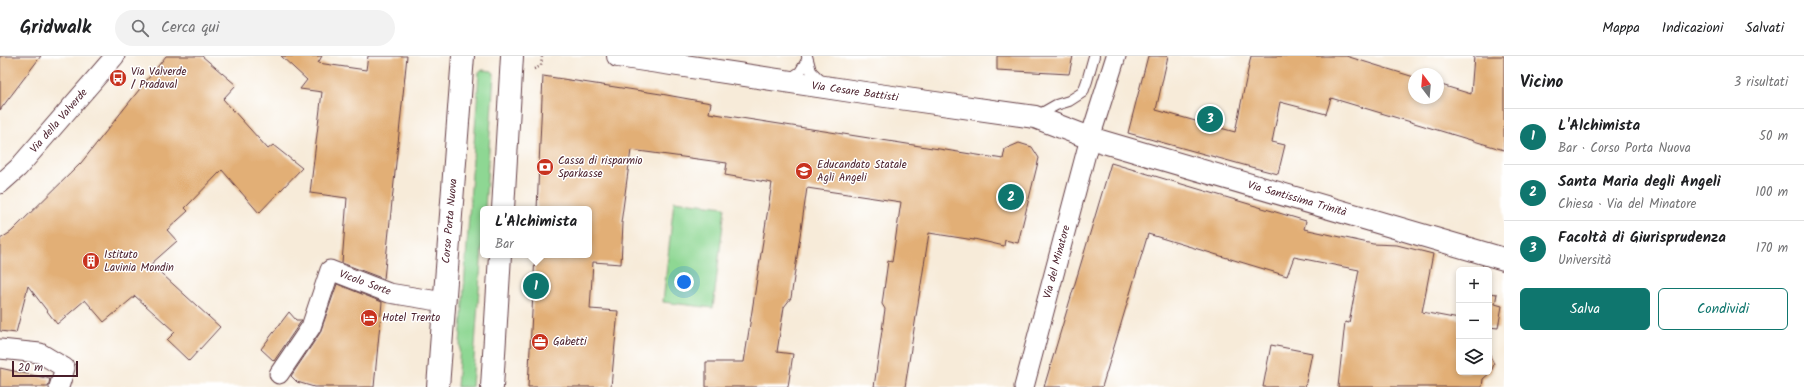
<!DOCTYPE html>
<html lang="it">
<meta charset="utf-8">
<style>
body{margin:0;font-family:Kalam,sans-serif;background:#f2f2f2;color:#202124}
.controls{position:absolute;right:12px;bottom:12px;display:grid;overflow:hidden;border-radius:6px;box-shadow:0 2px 6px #0003}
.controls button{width:36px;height:36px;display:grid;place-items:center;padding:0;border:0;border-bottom:1px solid #e0e0e0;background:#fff;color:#202124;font:20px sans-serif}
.compass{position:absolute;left:1408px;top:12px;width:36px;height:36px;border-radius:50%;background:#fff;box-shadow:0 2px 6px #0003;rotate:344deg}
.scale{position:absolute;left:12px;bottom:10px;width:66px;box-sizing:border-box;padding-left:4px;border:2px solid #4a1f2b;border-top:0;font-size:11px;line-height:14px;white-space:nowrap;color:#4a1f2b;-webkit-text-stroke:3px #fff;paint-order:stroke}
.you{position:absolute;left:684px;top:226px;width:14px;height:14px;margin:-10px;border:3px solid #fff;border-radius:50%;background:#1a73e8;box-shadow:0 0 0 6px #1a73e833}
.badge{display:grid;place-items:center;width:26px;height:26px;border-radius:50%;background:#0f766e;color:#fff;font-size:13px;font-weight:700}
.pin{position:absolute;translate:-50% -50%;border:2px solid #fff;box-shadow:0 1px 4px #0006}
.popup{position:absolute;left:480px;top:150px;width:112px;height:52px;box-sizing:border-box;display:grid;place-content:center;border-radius:6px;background:#fff;filter:drop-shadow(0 1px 3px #0005);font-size:13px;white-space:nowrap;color:#757577}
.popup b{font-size:15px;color:#202124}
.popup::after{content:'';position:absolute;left:50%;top:100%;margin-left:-8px;border:8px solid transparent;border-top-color:#fff}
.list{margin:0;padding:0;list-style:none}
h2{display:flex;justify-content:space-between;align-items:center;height:52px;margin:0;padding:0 16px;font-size:17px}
h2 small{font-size:13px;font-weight:400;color:#757577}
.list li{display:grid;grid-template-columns:26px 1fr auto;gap:12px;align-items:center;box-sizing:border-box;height:56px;padding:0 16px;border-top:1px solid #e0e0e0}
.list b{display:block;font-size:15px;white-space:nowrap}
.list p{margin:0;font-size:13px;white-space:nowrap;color:#757577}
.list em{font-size:13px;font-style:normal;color:#757577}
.actions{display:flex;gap:8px;padding:12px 16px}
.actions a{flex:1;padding:9px 0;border:1px solid #0f766e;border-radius:6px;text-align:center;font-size:14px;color:#0f766e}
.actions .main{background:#0f766e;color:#fff}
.icon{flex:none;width:22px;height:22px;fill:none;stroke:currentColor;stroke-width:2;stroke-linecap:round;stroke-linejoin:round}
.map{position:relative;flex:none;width:1504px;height:331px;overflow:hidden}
header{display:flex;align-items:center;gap:24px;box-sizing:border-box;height:56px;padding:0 20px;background:#fff;border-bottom:1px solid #e0e0e0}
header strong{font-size:19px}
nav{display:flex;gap:22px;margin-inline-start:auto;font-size:14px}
.search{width:280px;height:36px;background:#f2f2f2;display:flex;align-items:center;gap:10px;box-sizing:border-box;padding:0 14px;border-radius:22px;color:#757577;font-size:15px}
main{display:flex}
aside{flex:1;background:#fff}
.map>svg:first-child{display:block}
.green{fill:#8ed793;stroke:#6c7b5f}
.building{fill:#e2af76}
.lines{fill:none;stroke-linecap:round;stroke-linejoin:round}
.service-casing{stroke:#643e45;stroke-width:12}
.minor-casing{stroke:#643e45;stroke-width:21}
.tertiary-casing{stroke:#643e45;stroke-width:24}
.path{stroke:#643e45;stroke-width:2.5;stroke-dasharray:1 3;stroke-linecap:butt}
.service{stroke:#fff;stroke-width:10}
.minor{stroke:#fff;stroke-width:19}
.tertiary{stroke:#fff;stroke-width:22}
.labels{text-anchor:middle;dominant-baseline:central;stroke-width:3;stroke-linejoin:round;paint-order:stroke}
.poi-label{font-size:11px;fill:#4a1f2b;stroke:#fff;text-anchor:start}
.street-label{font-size:11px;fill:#4a1f2b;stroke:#fff}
</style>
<header>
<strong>Gridwalk</strong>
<div class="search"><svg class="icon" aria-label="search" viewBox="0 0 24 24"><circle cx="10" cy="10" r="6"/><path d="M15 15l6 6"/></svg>Cerca qui</div>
<nav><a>Mappa</a><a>Indicazioni</a><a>Salvati</a></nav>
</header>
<main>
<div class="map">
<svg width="1504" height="331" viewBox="0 0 1504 331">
<rect width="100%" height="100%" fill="#fff"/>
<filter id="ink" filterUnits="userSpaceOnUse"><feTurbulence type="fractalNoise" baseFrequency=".025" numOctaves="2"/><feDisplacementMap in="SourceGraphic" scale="8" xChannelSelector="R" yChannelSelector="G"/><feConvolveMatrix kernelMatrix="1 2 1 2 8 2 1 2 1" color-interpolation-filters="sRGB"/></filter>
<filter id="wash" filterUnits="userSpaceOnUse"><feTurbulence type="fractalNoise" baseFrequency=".012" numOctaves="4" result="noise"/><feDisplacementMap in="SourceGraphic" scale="16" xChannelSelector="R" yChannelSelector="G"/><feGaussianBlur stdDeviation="0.9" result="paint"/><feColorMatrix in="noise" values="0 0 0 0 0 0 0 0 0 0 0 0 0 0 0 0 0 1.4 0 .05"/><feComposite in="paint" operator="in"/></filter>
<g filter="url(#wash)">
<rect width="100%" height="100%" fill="#f7ebd9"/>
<g class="green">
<path d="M482,14L492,15L494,17L485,153H483V178L472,331H457L479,17Z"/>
<path d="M674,145L725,151L713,252L663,246Z"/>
</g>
<g id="blocks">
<g class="building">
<path d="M0,0H41L0,54Z"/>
<path d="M166,0H202L236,29L223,43L268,93L273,89L302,112L259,157L222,114L185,152L188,155L167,174L177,185L151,208L220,271L189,305L167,284L175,276L135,240L104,266L85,244L57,268L28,230L16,277L0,275V183L11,176L81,107Z"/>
<path d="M281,0H322L318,7L366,14L368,0H407L384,223L342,207L347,142L310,137L322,36L300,33L307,24Z"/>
<path d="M997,0H1073L1069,18L997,14Z"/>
<path d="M1148,0H1168L1156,54L1235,76L1251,0H1346L1414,21V42H1438V28L1471,38L1474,0H1504V94L1331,42L1326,58L1280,46L1272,86L1285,89L1278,118L1251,111L1128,77Z"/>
<path d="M543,20L661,38L711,47L709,57L1003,103L1005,93L1019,87L1032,91L1039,102L1018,187L1005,184L1004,190L974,183V184L929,177L905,331H874L885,253L882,248L888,205L892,206L901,146L807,132L791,242L784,251L777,296L793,298L788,331H706V306H744L772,127L725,119L727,107L631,94L621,167H623L621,208L593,206L590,253L618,255L611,331H528L535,199H589V153H537Z"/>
<path d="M1111,107L1306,165L1304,173L1373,188L1397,189L1433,198L1422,256L1459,263V316H1489V298L1494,308L1491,316L1483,323L1482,331H1338L1345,266L1349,267L1359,214L1294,201L1287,220L1148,178L1102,331H1044Z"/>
<path d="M337,228L382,246L374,331H314L297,326L291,320L320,277Z"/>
<path d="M1489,237L1497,238L1495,248L1502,250L1498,272L1489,271Z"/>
<path d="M289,256L296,264H302L274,305L261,293Z"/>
<path d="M1271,289L1312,297L1305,331H1263Z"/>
<path d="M0,312L50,323L48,331H0Z"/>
</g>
</g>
</g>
<g filter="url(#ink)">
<use href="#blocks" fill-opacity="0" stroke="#643e45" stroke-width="1"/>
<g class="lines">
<defs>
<g id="service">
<path d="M807,0L811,15L824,28"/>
<path d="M788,24L800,16L807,4"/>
<path d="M1035,61L1056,49L1069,45L1083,36L1087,25L1094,0"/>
</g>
<g id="minor">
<path d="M0,128L18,112L115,0"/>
<path d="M0,293L40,297L65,312L59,331"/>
<path d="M279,318L311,271L330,214L389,237L444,246"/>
<path d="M1024,331L1090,82L1116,0"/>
</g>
<g id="tertiary">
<path d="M618,0L871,38L1035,61L1090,82L1504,203"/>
<path d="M503,153L512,0"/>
<path d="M438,331L463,0"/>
<path d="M492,331L500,199"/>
</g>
</defs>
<use href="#service" class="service-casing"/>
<use href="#minor" class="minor-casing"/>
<use href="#tertiary" class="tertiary-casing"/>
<path class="path" d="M534,13L541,10L542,0"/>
<use href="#service" class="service"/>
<use href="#minor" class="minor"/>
<use href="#tertiary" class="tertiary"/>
</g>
</g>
<defs>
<symbol id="bus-disc" viewBox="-11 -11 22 22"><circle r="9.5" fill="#c8321e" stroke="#fff"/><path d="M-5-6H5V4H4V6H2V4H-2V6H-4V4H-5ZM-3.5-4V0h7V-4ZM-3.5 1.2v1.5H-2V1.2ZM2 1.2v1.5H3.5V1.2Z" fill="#fff"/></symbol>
<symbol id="bank-disc" viewBox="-11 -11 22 22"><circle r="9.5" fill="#c8321e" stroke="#fff"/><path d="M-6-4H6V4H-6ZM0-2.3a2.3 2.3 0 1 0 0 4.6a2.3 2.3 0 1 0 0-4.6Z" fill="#fff"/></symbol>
<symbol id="school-disc" viewBox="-11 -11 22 22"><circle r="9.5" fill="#c8321e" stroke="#fff"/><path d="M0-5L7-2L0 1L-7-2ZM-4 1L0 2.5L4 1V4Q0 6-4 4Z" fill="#fff"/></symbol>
<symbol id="building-disc" viewBox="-11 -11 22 22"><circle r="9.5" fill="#c8321e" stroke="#fff"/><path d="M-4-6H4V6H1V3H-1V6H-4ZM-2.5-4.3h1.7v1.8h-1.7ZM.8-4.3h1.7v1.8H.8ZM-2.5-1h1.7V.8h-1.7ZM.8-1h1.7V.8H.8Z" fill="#fff"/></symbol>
<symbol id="hotel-disc" viewBox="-11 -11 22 22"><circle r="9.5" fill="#c8321e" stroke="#fff"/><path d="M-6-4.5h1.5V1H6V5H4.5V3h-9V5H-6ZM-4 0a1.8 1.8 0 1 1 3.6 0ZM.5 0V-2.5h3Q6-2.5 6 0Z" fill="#fff"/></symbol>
<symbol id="office-disc" viewBox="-11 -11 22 22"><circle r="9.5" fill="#c8321e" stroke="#fff"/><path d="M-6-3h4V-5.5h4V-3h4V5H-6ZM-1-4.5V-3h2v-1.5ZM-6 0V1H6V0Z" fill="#fff"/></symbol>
</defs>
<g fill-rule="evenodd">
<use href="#bus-disc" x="108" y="12" width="20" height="20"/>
<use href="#bank-disc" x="535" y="101" width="20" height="20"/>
<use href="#school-disc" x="794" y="105" width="20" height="20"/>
<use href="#building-disc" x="81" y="195" width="20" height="20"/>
<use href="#hotel-disc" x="359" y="252" width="20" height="20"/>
<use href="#office-disc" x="530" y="276" width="20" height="20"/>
</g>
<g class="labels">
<g class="poi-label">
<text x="131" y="16">Via Valverde<tspan x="131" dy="13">/ Pradaval</tspan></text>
<text x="558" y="105">Cassa di risparmio<tspan x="558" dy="13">Sparkasse</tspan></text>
<text x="817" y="109">Educandato Statale<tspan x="817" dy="13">Agli Angeli</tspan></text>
<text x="104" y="199">Istituto<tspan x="104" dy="13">Lavinia Mondin</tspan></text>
<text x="382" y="262">Hotel Trento</text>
<text x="553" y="286">Gabetti</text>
</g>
<g class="street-label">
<text transform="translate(855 36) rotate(8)">Via Cesare Battisti</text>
<text transform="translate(59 65) rotate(-49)">Via della Valverde</text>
<text transform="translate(1297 143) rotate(16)">Via Santissima Trinità</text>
<text transform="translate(450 165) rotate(-85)">Corso Porta Nuova</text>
<text transform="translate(1057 206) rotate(-75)">Via del Minatore</text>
<text transform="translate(365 227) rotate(20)">Vicolo Sorte</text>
</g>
</g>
</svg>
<div class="controls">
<button>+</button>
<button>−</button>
<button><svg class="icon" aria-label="layers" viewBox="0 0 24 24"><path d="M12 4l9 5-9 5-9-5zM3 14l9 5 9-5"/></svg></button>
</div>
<svg class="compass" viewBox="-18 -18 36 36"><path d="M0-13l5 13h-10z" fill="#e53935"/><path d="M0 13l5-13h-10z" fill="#757577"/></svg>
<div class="scale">20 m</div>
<div class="you"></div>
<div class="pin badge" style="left:536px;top:230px">1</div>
<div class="popup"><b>L'Alchimista</b>Bar</div>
<div class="pin badge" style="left:1011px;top:141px">2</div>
<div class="pin badge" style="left:1210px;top:63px">3</div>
</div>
<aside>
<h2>Vicino<small>3 risultati</small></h2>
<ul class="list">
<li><span class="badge">1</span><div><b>L'Alchimista</b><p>Bar · Corso Porta Nuova</p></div><em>50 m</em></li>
<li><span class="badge">2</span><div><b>Santa Maria degli Angeli</b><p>Chiesa · Via del Minatore</p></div><em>100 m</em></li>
<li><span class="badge">3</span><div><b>Facoltà di Giurisprudenza</b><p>Università</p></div><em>170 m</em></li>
</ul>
<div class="actions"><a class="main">Salva</a><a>Condividi</a></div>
</aside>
</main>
